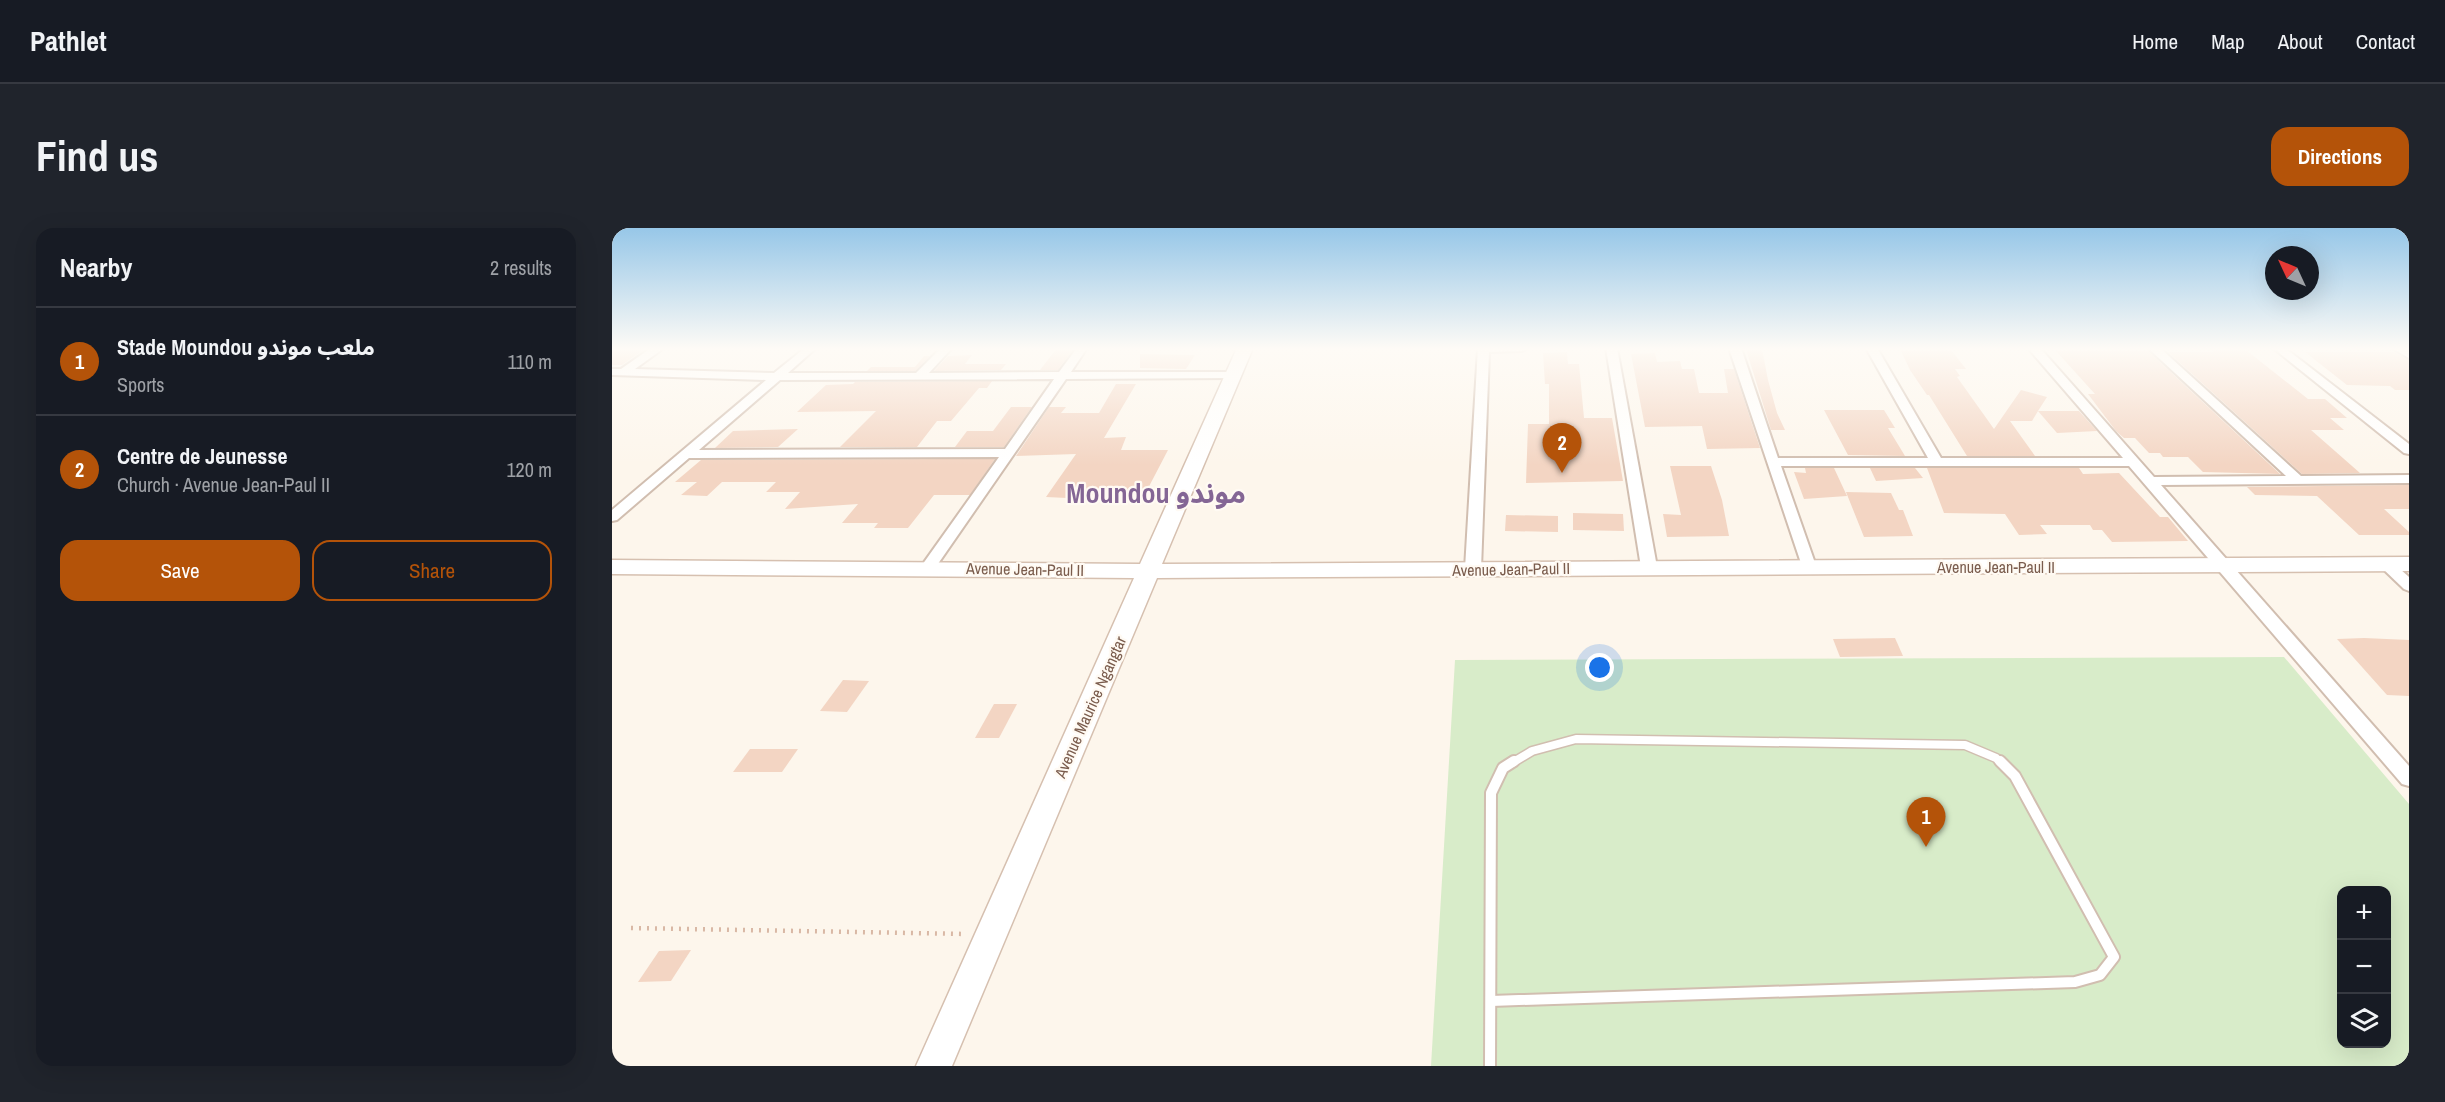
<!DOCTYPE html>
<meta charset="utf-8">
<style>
body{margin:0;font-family:"Archivo Narrow","Noto Sans Arabic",sans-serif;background:#20242c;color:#f1f3f6}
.controls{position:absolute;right:18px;bottom:18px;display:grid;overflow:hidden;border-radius:12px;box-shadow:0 6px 24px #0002}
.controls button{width:54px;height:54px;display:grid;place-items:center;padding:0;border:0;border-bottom:2px solid #363941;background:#171b24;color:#f1f3f6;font:30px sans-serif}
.compass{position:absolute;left:1653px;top:18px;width:54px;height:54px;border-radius:50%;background:#171b24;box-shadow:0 6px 24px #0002;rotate:314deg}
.you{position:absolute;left:988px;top:440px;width:21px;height:21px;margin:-15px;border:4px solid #fff;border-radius:50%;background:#1a73e8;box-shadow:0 0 0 9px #1a73e833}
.badge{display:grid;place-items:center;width:39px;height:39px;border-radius:50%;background:#b45309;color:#fff;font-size:20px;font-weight:700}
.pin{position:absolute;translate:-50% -50px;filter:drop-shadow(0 2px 3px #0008)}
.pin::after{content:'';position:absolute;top:32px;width:21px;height:18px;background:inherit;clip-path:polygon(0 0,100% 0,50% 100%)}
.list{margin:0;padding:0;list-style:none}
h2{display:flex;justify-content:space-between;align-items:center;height:78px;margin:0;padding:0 24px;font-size:26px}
h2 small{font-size:20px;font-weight:400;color:#9ea1a6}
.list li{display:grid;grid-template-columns:39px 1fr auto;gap:18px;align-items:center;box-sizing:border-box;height:108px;padding:0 24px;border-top:2px solid #363941}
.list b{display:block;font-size:22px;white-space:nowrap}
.list p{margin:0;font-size:20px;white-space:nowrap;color:#9ea1a6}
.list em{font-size:20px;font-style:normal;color:#9ea1a6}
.actions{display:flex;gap:12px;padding:18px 24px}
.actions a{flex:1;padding:14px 0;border:2px solid #b45309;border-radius:18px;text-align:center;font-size:21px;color:#b45309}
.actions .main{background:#b45309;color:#fff}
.icon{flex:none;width:33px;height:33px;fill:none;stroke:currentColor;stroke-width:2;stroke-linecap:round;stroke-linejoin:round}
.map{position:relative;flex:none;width:1797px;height:838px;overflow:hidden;border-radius:18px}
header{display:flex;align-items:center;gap:36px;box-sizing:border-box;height:84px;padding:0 30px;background:#171b24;border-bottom:2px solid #363941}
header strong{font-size:28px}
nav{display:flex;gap:33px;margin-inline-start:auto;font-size:21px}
.intro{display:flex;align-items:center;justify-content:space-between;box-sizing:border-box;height:144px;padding:0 36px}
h1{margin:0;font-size:42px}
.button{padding:15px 27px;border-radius:18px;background:#b45309;color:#fff;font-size:21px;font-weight:700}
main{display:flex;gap:36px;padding:0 36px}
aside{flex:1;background:#171b24;border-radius:18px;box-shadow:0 6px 24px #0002}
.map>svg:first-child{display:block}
.green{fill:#d8ecc9;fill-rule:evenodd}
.building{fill:#f3d5c3}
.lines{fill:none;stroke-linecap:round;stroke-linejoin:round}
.lane-far1-casing{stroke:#d1beb0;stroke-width:11}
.lane-casing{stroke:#d1beb0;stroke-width:14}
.street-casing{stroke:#d1beb0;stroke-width:4}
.secondary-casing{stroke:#d6c0b0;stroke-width:3}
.path{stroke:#d9b8a5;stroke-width:4.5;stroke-dasharray:2 6;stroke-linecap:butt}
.lane-far1{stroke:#fff;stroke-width:8}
.lane{stroke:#fff;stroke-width:10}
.street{fill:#fff;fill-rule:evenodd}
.secondary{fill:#fff;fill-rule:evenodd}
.labels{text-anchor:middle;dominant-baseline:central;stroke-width:4.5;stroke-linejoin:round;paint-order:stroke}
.street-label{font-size:16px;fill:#7a5c4d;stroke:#fffaf3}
.town-label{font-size:28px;font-weight:bold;fill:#846695;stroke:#fffaf3}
</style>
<header>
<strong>Pathlet</strong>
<nav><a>Home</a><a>Map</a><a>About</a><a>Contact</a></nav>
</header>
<div class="intro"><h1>Find us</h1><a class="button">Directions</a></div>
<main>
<aside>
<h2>Nearby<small>2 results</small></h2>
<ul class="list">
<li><span class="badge">1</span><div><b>Stade Moundou ملعب موندو</b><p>Sports</p></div><em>110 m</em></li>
<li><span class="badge">2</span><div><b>Centre de Jeunesse</b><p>Church · Avenue Jean-Paul II</p></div><em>120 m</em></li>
</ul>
<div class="actions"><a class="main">Save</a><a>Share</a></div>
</aside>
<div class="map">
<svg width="1797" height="838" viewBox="0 0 1797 838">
<rect width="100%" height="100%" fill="#fdf6ec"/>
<path class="green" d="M1672,429L1797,576V838H819L843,432ZM1730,662H1774V816H1730Z"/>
<g class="building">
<path d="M0,120H34L10,137H0Z"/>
<path d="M445,120H462L446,142H428Z"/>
<path d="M1134,121H1150L1156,152L1165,185L1173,202H1159Z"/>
<path d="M1600,122H1634L1696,171H1713L1735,190H1718L1732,202H1699L1748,245L1690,246L1556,124H1602Z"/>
<path d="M1289,123H1340L1354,141H1343L1348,148L1345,149L1382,201L1409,162L1435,169L1426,183H1467L1485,203L1445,205L1426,183L1420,193H1398L1423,228H1355L1317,167H1315L1298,142Z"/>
<path d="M1444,123H1536L1668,246L1591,244L1576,229H1551L1548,225H1537L1523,210H1512L1504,203L1476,166H1483Z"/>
<path d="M955,124L956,136H967L972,190H1000L1011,253L914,255L916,196H937V156H933L931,125Z"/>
<path d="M1693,124H1782L1797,132V162H1783L1778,158L1735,157Z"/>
<path d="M1043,125L1045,134L1068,133L1070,141H1082L1087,165H1116L1112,141H1122L1148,220L1095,221L1090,198L1033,199L1019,126Z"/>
<path d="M528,126L583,127L574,141L528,140Z"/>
<path d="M360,127L353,136H394L389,142L322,143L336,128Z"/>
<path d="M312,128H318L303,143H255L259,139H303Z"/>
<path d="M380,153L375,160H367L339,193H325L305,219H228L264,183L185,184L214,157L241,156L243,154Z"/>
<path d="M504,156H524L492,210L514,209L509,222H556L532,268L457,267L455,270L434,269L464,226L404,228L437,179H454L449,185H487Z"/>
<path d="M399,179H420L392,219H343L355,203H381Z"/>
<path d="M1212,182H1272L1283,200H1276L1293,228L1236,227Z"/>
<path d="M186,201L166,219L103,220L121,203Z"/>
<path d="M333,231H383L358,267H322L296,300H262L266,295H230L246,276L173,281L188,264H154L164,254H110L95,268L69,267L85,254H63L89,232Z"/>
<path d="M1058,238H1099L1110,272L1117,308L1055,309L1051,286L1069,287Z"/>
<path d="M1193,240H1222L1235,268L1192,271L1182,244L1194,245Z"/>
<path d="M1258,240H1303L1311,250L1264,253Z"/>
<path d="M1315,240H1467L1471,246L1507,245L1548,289H1556L1576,313L1500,314L1490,302H1481L1478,297H1428L1435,306L1407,307L1393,286L1332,285Z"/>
<path d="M1797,257V281H1772L1797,304V307H1747L1705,268L1643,267L1635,259Z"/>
<path d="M1234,264L1279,265L1287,282H1291L1301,308L1252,309Z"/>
<path d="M961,285L1011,286L1012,303L961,302Z"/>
<path d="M894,287L946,288V304L893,303Z"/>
<path d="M1283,410L1291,428L1228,429L1221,411Z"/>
<path d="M1752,410L1797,412V468L1775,467L1725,411Z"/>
<path d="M231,452L257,453L235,484L208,483Z"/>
<path d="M382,476H405L387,510H363Z"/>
<path d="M138,521H186L170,544H121Z"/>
<path d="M79,722L59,753L26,754L47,723Z"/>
</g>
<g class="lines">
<defs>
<path id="lane-far1" d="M900,535L920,523L964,511L1353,517L1384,530L1389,535"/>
<g id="lane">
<path d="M879,773L1463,754L1488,747L1502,729L1403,548L1388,533"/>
<path d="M878,838L879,565L891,540L902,533"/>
</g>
<g id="street">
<path d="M39,120H52L23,141L162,145L193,120H204L176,145H304L329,120H340L317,145L447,144L465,120H475L459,144H621L627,147L621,150L454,151L321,343L316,345L308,340L387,229L77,230L5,292L0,293V282L154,152L0,147V141H9ZM442,151L393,221L87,222L168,152Z"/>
<path d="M866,120H916L910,123L877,124L869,341L861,346L853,341Z"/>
<path d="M994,120H1005L1045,339L1037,344L1029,339Z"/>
<path d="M1117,120H1129L1166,230H1316L1254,120H1265L1329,230H1511L1416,120H1428L1542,249L1674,248L1536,120H1548L1689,248L1797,247V255L1549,257L1797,538V558L1790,556L1517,238H1169L1204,338L1201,341H1191Z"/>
<path d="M1661,120H1673L1797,216V226L1792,225Z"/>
<path d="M1780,120H1793L1797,122V130Z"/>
<path d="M1774,331L1779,333L1797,349V363L1792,361L1769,339L1767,336Z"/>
</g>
<path id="secondary" d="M625,120H641L550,336L1797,329V343L545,350L340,838H304L522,350L0,346V332L528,336Z"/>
</defs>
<use href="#lane-far1" class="lane-far1-casing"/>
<use href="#lane" class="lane-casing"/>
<use href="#street" class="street-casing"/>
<use href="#secondary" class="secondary-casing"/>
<path class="path" d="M19,700L354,706"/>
<use href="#lane-far1" class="lane-far1"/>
<use href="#lane" class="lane"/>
<use href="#street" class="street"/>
<use href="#secondary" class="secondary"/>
</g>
<linearGradient id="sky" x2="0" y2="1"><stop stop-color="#97c7e8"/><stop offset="0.51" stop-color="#fefbf6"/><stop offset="1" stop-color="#fefbf6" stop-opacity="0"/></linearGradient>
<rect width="1797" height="237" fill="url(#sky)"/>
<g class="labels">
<g class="street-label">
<text x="1384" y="339">Avenue Jean-Paul II</text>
<text transform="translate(413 341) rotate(1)">Avenue Jean-Paul II</text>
<text transform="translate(899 341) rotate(-1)">Avenue Jean-Paul II</text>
<text transform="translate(478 479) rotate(-66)">Avenue Maurice Ngangtar</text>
</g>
<g class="town-label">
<text x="544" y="265">Moundou موندو</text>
</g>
</g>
</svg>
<div class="controls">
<button>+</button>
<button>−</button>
<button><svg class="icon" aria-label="layers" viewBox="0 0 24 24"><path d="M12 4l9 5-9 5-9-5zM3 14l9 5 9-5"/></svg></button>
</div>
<svg class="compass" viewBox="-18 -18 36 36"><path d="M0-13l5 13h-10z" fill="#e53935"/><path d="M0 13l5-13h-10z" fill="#9ea1a6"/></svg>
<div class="you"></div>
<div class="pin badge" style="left:1314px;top:619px">1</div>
<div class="pin badge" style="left:950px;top:245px">2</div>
</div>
</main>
